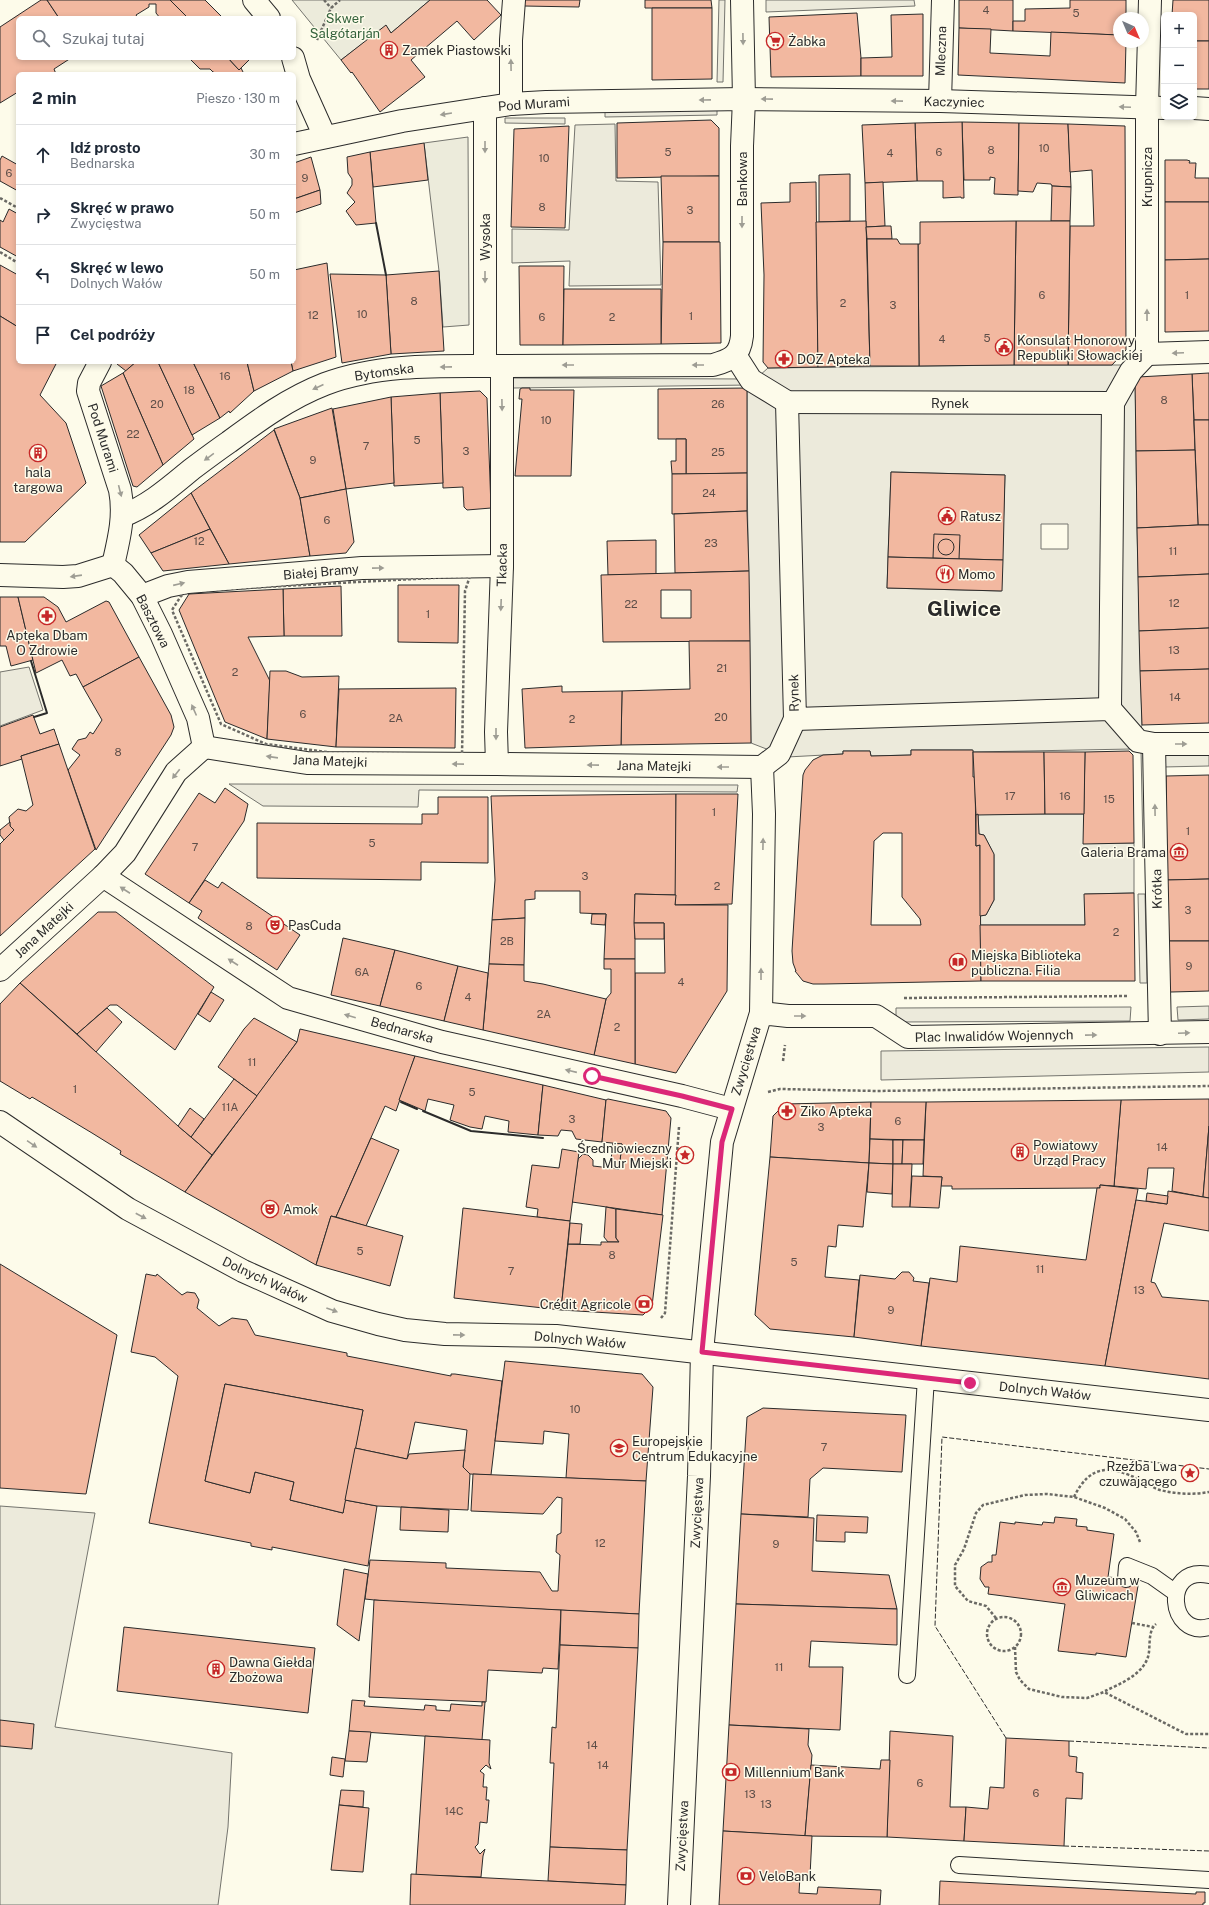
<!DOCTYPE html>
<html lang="pl">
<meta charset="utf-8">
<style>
body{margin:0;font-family:"Public Sans",sans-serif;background:#f6f6f7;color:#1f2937}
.controls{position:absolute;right:12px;top:12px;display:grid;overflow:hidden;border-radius:6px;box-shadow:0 2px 6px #0003}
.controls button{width:36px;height:36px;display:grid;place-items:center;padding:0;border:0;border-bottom:1px solid #e0e1e3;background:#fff;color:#1f2937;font:20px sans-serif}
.compass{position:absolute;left:1113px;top:12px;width:36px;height:36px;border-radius:50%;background:#fff;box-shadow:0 2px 6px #0003;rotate:136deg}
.stop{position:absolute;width:12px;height:12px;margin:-9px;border:3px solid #db2777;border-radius:50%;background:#fff}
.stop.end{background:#db2777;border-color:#fff;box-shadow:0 1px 4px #0008}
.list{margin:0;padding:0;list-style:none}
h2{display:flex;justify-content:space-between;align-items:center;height:52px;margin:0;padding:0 16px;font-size:17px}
h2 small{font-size:13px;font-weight:400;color:#747a83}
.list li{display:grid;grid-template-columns:26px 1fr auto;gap:12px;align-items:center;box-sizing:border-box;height:60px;padding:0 16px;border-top:1px solid #e0e1e3}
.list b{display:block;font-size:15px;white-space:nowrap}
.list p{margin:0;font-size:13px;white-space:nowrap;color:#747a83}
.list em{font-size:13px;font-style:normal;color:#747a83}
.icon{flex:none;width:22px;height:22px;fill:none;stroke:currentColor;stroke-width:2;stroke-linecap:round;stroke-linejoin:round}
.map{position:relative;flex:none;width:1209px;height:1905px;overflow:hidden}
.search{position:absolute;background:#fff;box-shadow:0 2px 6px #0003;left:16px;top:16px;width:280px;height:44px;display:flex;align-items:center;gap:10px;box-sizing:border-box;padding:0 14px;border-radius:6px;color:#747a83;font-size:15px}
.panel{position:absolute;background:#fff;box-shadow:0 2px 6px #0003;left:16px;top:72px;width:280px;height:292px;border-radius:6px}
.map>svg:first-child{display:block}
.green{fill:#ecebdb;stroke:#74746e}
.parking{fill:#eceadb;stroke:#74746e;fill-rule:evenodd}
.building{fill:#f2b8a0;stroke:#2b2b2b;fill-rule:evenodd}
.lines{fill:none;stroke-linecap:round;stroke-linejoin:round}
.service-casing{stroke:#2b2b2b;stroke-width:18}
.pedestrian-casing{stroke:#2b2b2b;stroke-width:24}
.minor-casing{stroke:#2b2b2b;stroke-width:24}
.tertiary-casing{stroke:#2b2b2b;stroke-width:24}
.path{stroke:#6a6964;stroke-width:2.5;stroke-dasharray:3 2;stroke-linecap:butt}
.service{stroke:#fdfbea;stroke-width:16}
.pedestrian{stroke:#fdfbea;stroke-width:22}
.minor{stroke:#fdfbea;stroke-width:22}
.tertiary{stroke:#fdfbea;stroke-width:22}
.fence{stroke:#2b2b2b;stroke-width:1;stroke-dasharray:5 2;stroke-linecap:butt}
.wall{stroke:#2b2b2b;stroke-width:2}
.oneway{fill:#9e9d94}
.route{stroke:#db2777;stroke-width:5}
.labels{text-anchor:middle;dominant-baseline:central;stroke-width:3;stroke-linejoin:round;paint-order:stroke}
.number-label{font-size:11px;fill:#5d4e48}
.park-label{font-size:13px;fill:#34623c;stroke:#fdfbea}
.poi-label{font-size:13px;fill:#2b2b2b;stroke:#fdfbea;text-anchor:start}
.street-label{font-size:13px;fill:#2b2b2b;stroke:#fdfbea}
.town-label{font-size:21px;font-weight:bold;fill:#2b2b2b;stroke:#fdfbea}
</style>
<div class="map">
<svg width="1209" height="1905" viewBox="0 0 1209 1905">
<rect width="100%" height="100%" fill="#fdfbea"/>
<g class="green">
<path d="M292,0H430L391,33L386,26L341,60Z"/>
<path d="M468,137L469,325L443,327L439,271L424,143Z"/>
</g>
<g class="parking">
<path d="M719,0H725L723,82H717Z"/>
<path d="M766,0H914L915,6L766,12Z"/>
<path d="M717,108V115L605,117V111Z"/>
<path d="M505,118H565V124L505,123Z"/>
<path d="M615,124L616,181L658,182L661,285L569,286L570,261L512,263V229L569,230L575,125Z"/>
<path d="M1014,365H1135L1137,528L1142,725L1132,749L973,752L972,750H911V755L871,756L870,751H843V754L787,757L751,743L747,473V388L750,385L513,388V378L750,379V384L768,368ZM891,472L1005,475L1001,591L887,588ZM1041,524H1068V549H1041Z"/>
<path d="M29,667L43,710L0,726V672Z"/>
<path d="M1141,750H1146L1149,848H1143Z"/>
<path d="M1209,753V766L1163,767V754Z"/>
<path d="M229,784L738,785L737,792L419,790L418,807L263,806Z"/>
<path d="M978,814H1084L1092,843H1134V893L1085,894V925H980V916L986,915L994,900V855L984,835L979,834Z"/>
<path d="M1138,894H1145L1147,983H1140Z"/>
<path d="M1209,1006V1019L1178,1020L1177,1007Z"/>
<path d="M1131,1007L1130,1021L896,1022V1008Z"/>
<path d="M1209,1047V1072L881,1080V1051Z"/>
<path d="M0,1506L95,1513L55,1727L232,1753L228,1827L218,1905H0Z"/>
</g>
<g class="building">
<path d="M41,0H47L59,18H18V58H71L54,69L56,74H18V92L0,103V27Z"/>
<path d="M47,0H170L188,18H160L156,13V4H149V7L136,15L138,18H59Z"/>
<path d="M170,0H205L223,18H188Z"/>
<path d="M430,0H487L501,15L474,40L457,21L411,60L425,77L380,112L352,72L351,73L341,60L386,25L391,33Z"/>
<path d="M525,0H580L579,7L524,6Z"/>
<path d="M645,0H711L712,8H645Z"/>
<path d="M959,0H1013V31L959,28Z"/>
<path d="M1070,0H1126V18H1119V35L1013,31V21H1025V9L1070,8Z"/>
<path d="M1173,0H1209V41H1194V15H1172Z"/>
<path d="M652,8H712V79L652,80Z"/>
<path d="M857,13L861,58V76L771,77L769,17Z"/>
<path d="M923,14V76H861V58L892,57L891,15Z"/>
<path d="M959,28L991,29L990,53L1050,56L1051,32L1119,35V42H1126L1125,83L958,75Z"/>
<rect x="1194" y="41" width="15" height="48"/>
<path d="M189,58H228L239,70L241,68L244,74H219L213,72L210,69H200Z"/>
<path d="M228,58H251L239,70Z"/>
<path d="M711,120L719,128V176L617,178V123Z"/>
<path d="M962,122L1019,123L1018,195L994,194L995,178L990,177V180H964Z"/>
<path d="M962,122L964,198H961V197L943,198V181H917L915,123Z"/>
<path d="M915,123L917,181L865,183L862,125Z"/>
<path d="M1019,123L1068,124L1071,187L1052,186L1051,184L1037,183L1033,192L1018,191Z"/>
<path d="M1068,124L1125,126L1126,350L1112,365H1068L1070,226H1094L1092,170L1070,172Z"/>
<path d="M569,126L565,228L511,227L514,129Z"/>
<path d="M424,143L428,180L373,187L370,152Z"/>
<path d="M370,152L376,223L356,225L346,211L355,202L347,193L352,185V179L348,173L347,157Z"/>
<path d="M2,156L18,165V191L0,181V160Z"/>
<path d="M311,157L320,190L294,199V163Z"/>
<path d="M1165,160H1187L1190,161L1189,163H1196L1195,178H1209V202H1165Z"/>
<path d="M850,174V221L819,222V175Z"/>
<path d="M661,176H719V242H663Z"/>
<path d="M816,182L818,367L768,368L763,362L764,275L761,203L790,202V183Z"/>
<path d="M883,182L885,226L866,227L865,183Z"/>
<path d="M1052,186L1071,187L1070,221H1051Z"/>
<path d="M320,190L321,204L294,213V199Z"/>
<path d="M1165,202H1209V259L1165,260Z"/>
<path d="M9,209L18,214V257L0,247V220L3,222Z"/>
<path d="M866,221L870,366L818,367L816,222Z"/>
<path d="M1016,221H1070L1068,365H1014Z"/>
<path d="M1016,221L1014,365L919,366L918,244H920V222Z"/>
<path d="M885,226H891L892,239H867L866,227Z"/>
<path d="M867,239H897L900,244H918L919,366H870Z"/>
<path d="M663,242H720L721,343L661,344Z"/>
<path d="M1209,259V331L1165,332V260Z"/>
<path d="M327,263L336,357L293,371L291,362H294V270Z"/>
<path d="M0,265L18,275V327L0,316Z"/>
<path d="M519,266H564L563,345H520Z"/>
<path d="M439,271L444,351L391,354L386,275Z"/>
<path d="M330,274L386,275L391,354L342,363Z"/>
<path d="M564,289H661V344L563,345Z"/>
<path d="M0,316L18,327V362H57L40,395L66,423L86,483L25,542H0Z"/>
<path d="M118,362H136L126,371L117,364Z"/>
<path d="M136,362H158L194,439L163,465L123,373Z"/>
<path d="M158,362H193L220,418L192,435Z"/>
<path d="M193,362H247L254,391L230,413L229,411L220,418Z"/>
<path d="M247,362H291L293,371L254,391Z"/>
<path d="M123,373L163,465L137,487L133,486L101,386Z"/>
<path d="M1209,373V420H1194L1192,374Z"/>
<path d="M1192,374L1195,450L1136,451L1135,380L1138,377Z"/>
<path d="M522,388H530V390H574L571,476H515L522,399H519L520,389Z"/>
<path d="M747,388V473L686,474V439H658V389Z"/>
<path d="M480,391L487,398L491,508L467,510L464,507L463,487L443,488L440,393Z"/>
<path d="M440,393L443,483L394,486L391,397Z"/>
<path d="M391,397L394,483L346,489L333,409Z"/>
<path d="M332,408L346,489L300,498L274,429Z"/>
<path d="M1194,420H1209V525H1198Z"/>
<path d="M274,430L300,498L310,556L229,564L191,493Z"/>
<path d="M676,439H686V474H672L671,461H676Z"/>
<path d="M1195,450L1198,525L1137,528L1136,451Z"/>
<path d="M891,472L1005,475L1003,560L888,557Z"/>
<path d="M747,473V511L672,514V474Z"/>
<path d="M346,489L354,542L346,553L310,556L300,498Z"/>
<path d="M191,493L210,529L151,553L139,535Z"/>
<path d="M747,511L749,571L675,573L674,514Z"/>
<path d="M1198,525H1209V574L1138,577L1137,528Z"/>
<path d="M210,529L229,564L163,571L151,553Z"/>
<path d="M934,534L960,535L959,559L933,558Z"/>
<circle cx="946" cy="547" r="8"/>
<path d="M656,540V574L608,575L607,541Z"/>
<path d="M888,557L1003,560L1002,591L887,588Z"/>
<path d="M749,571L750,641L603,642L601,575ZM661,590H691V618H661Z"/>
<path d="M1209,574V628L1139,631L1138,577Z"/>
<path d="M398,585H459L458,643L398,642Z"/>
<path d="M341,586L342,636H284L283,589Z"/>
<path d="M283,589L284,636L248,637L270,681L267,739L225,722L179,610L189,594Z"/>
<path d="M0,597H18L33,660L11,666L6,646H0Z"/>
<path d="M18,597H44L58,607L66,622L106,601L109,602L139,657L83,687L76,674L70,676L62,660L36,673Z"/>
<path d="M1209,628V669L1140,671L1139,631Z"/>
<path d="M689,641H750L751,743L621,745L622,691L690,689Z"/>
<path d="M139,657L171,715L174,727L171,735L96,850L68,770L80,755L72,749L78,740L86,738L90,732L93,734L102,720L83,687Z"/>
<path d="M1209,669V723L1142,725L1140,671Z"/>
<path d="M270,671H286L302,677L339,676L336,747L267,739Z"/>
<path d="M562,686V692L622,691L621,745L525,748L522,689Z"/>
<path d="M456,688L455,748L336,747L339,689Z"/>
<path d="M33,715L40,734L54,729L59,744L21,756L22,759L0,766V727Z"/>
<path d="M59,744L95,849L0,936V844L14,830L10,826L9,817L18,809L26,811L33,805L21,756Z"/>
<path d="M911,750H973V777H975L976,846L980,845L981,981L824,984H813L803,981L795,971H796L793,963L792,951L803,775L805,770L813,760L823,755L843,754V751H870L871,756L911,755ZM883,833H902V897L920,919L921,925H871L874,841Z"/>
<path d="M1129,751L1133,755L1134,843L1083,844L1085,752Z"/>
<path d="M973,752H1044L1045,814L976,815Z"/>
<path d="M1044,752H1085L1084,814H1045Z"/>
<path d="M1209,775V879L1167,880L1166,776Z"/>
<path d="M225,788L248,804L244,821L189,903L145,874L199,793L215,803Z"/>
<path d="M676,794V895L635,894V959H604L606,914L580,913V891H535V899L525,900V918L492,920L495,880L491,796Z"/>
<path d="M676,794H738L732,904L675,905Z"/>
<path d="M438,797H488V863L421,862V880L257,878V823L422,824V814H438Z"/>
<path d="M978,814L979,834L984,835L994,854V900L986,915L980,916V845L976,846V815Z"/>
<path d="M10,822V826L14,830L4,840L0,835V830Z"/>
<path d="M1209,879V941H1168L1167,880Z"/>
<path d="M205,880L218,888L222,882L300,935L277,970L198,918L202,911L189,903Z"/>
<path d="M1134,893L1135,981H981L980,925H1085L1084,894Z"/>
<path d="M635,894L676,895L675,905H728L727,991L676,1073L635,1064V973H665L664,923H634Z"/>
<path d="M98,912H116L214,987L175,1050L117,1005H110L77,1034L20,983Z"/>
<path d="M592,914H606L605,925L591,924Z"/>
<path d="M525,918L524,965L489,964L492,920Z"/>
<path d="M634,923H664V939H635Z"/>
<path d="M343,938L395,950L380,1006L331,995Z"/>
<path d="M1168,941H1209V991L1171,992L1169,991Z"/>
<path d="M395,950L458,966L444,1021L380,1006Z"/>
<path d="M604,959H635V1064L594,1055L606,999L611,993V969H604Z"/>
<path d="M489,964L524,965V981L543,984L606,999L594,1055L483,1030Z"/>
<path d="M458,966L488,973L483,1030L444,1021Z"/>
<path d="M20,983L178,1126L212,1155L185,1192L120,1154L121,1151L92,1133L32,1097L30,1099L0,1081V1004Z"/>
<path d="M211,992L224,1000L210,1022L198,1014Z"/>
<path d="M107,1008L122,1022L96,1052L77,1034Z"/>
<path d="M254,1018L297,1042L257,1096L218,1067L244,1029Z"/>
<path d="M300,1029L415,1056L396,1111L385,1106L336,1217L331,1216L316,1265L185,1192L297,1042Z"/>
<path d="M415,1056L543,1085L538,1135L508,1132L509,1121L485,1116L482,1129L470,1127L450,1120L454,1105L428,1099L425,1111L399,1100Z"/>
<path d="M234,1079L257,1096L212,1155L191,1137Z"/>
<path d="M543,1085L606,1100L602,1142L576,1139L572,1131L561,1130L558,1136L538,1135Z"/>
<path d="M608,1099L666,1111L671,1118L662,1215L572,1202L578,1159L583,1154L588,1155L593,1160V1166L619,1169L622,1144L602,1142L606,1100Z"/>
<path d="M1209,1099V1126L1203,1197L1172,1191L1174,1168H1148L1146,1189L1114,1186L1121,1100Z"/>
<path d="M1121,1100L1114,1186L1100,1185V1188L952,1189V1186H941L942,1177L923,1176L926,1102Z"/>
<path d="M871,1102L869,1163L770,1157L773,1116L785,1104Z"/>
<path d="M871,1102H926L924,1140L870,1139Z"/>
<path d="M190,1108L204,1119L191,1137L178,1126Z"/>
<path d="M1209,1126V1198L1203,1197Z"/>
<path d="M371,1138L399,1150L366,1226L336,1217Z"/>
<path d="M870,1139L893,1140V1164L869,1163Z"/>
<path d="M893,1140H903L902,1164H893Z"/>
<path d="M903,1140H924L923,1164H902Z"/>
<path d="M613,1143L622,1144L619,1169L610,1168Z"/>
<path d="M562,1149L579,1152L570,1221L537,1217L538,1209L526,1207L532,1165L559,1168Z"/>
<path d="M770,1157L869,1163L863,1227L838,1225L836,1247L828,1246L825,1277L859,1280L854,1337L770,1329L755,1315Z"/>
<path d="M869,1163L893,1164L892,1194L867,1192Z"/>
<path d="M893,1164H912L910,1207H892Z"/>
<path d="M912,1176L942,1177L939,1208L910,1207Z"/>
<path d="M1100,1185L1138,1189L1105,1366L921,1346L930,1278L957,1282L960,1246L1086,1260L1097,1188H1100Z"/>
<path d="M1168,1191L1209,1198V1231L1164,1223L1151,1282L1155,1283L1162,1297L1209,1301V1379L1105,1366L1136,1200L1167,1204Z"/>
<path d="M1147,1193L1168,1196L1167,1204L1146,1201Z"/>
<path d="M606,1207L616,1209V1238L619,1242H608L604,1237Z"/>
<path d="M463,1208L570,1221L561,1310L454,1298Z"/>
<path d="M616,1209L663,1215L652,1306L643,1315L561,1310L568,1244L601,1245V1242H619L616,1238Z"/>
<path d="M331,1216L403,1236L390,1286L316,1265Z"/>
<path d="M570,1223L582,1224L580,1244H568Z"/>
<path d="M0,1264L117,1335L86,1494L0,1488Z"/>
<path d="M902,1272H909L914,1278L913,1281L929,1283L921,1346L854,1337L860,1275L895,1279Z"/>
<path d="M146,1274L156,1276L157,1274L182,1295L187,1292L195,1293L199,1300L197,1308L219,1326L232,1318L247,1320L255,1335L347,1353V1356L451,1376V1374H455L502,1381L491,1475L470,1474L463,1467L467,1430L415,1422L407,1459L355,1448L363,1410L225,1384L205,1481L250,1493L255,1472L294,1482L290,1500L343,1513L345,1500L377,1506L368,1566L272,1547V1550L251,1546V1543L149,1523L178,1376L155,1357L131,1352Z"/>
<path d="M505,1361L642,1374L653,1387L646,1481L566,1478L569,1434L544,1431L543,1444L495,1441Z"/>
<path d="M225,1384L363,1410L343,1513L290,1500L294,1482L255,1472L250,1493L205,1481Z"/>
<path d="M763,1408L906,1415L902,1472L823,1468L810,1479L808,1517L741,1514L747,1417Z"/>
<path d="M355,1448L407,1459L409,1454L465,1450L463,1467L470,1474L468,1510L377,1506L345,1500Z"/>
<path d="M473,1474L646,1481L639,1614L394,1602L365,1599L370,1560L446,1563V1568L540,1572L552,1591H558L560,1555L556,1552L557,1535L561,1533L562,1498L557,1497L543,1514L471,1511Z"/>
<path d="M401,1507L449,1510L448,1532L400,1530Z"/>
<path d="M741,1514L814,1518L812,1571L889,1575L897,1609L736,1604Z"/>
<path d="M817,1515L868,1517L867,1533L845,1532V1542L816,1541Z"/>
<path d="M1055,1517L1077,1519L1076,1526L1087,1527V1530L1114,1534L1108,1577L1139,1580L1126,1657L1096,1653V1655L1058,1651L1065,1604L988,1594L989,1587H985L980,1579L981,1567L988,1562H992V1555H996L1000,1522L1015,1524V1522L1042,1525L1043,1522L1054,1523Z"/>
<path d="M344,1569L368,1574L359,1641L337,1625Z"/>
<path d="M374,1600L561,1610L558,1669L543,1668L542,1673L488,1670L486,1702L369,1697Z"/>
<path d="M736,1604L897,1609V1645L811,1641L809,1667H843L840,1730L729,1725Z"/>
<path d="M561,1610L639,1614L638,1648L560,1645Z"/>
<path d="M124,1627L315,1648L308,1713L117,1691Z"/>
<path d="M560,1645L638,1648L627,1850L550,1847L554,1763H550L552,1727L556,1728Z"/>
<path d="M352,1700L365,1701L364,1706L424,1710L425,1705L436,1706V1710L450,1711L451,1704L482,1706V1702H485L482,1740L349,1731Z"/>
<path d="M0,1720L34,1724L32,1749L0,1746Z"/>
<path d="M729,1725L809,1729L808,1745L812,1755L805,1836L723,1831Z"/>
<path d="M349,1731L371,1732L367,1762L345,1761Z"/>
<path d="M890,1731L953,1736L950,1807H966L964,1841L887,1837Z"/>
<path d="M425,1736L490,1740L489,1763L491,1769L486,1765L480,1771L484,1774L483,1787H487L486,1800H489L487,1823L480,1822L478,1844L475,1847L480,1854L485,1849L483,1856L481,1877L416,1875Z"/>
<path d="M1006,1738L1069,1741V1756L1077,1757L1076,1772L1083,1773L1082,1799L1066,1798L1064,1846L964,1841L966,1807L988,1809L990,1787L1004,1788Z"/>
<path d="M332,1757L345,1759L343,1777L330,1775Z"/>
<path d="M881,1760H890L887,1837L805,1836L811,1765L880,1769Z"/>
<path d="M341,1790L364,1791L363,1807L339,1805Z"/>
<path d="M339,1805L369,1808L363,1872L331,1870Z"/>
<path d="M723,1831L812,1836L810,1876H800L799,1893L817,1894L818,1887L881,1890L880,1905H719Z"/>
<path d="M550,1847L627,1850L626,1885L548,1881Z"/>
<path d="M411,1874L626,1885L625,1905H410Z"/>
<path d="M940,1881L1196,1894V1892H1205V1903H1203V1905H939Z"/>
</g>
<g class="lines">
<defs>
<g id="service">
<path d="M1209,1575C1161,1565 1169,1639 1209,1627"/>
<path d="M1126,1579L1127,1566L1152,1576L1176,1593"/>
<path d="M907,1675L926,1378"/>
<path d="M959,1865L1209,1880"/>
</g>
<g id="pedestrian">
<path d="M1147,108V354"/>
<path d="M1147,354L1209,352"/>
<path d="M735,355L751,380L787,402L1113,403"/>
<path d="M502,366L713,365C731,360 740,356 742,336V146L744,99"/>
<path d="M787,402L795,719L1110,709L1138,741L1154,744H1209"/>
<path d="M1110,709L1113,403L1131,371L1147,354"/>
<path d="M1154,744L1156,849"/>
<path d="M497,764L762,767"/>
<path d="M762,767L779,754L795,719"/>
<path d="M761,1013L764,814L762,767"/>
</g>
<g id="minor">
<path d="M254,0L269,18"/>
<path d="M742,0L744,99"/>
<path d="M293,58L299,79L325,137"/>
<path d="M940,101L943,0"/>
<path d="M511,104V40L514,0"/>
<path d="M485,108V366"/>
<path d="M1147,108L1150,0"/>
<path d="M1194,108L1209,109"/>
<path d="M294,144L402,121L511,104L546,102L744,99L940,101L1164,108"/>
<path d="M100,362L89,383L88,391L120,490C125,516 119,539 113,565"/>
<path d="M122,516C149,506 170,487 192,469C204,460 216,451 229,442C259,420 289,398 325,384C380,363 444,366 502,366V566L496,732L497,764L307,763L204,747"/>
<path d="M113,565L123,573L142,596L161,634L198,718L204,747"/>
<path d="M0,575L63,577L78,576L113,565"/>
<path d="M142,596L168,586L188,582L362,568L502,566"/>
<path d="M1156,849L1160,1034"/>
<path d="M103,876L288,998L442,1042L682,1096L731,1109"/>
<path d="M0,970L103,876L125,853L176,772L204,747"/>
<path d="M702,1352L722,1142L761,1013L788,1016H876L908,1037L1209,1032"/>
</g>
<g id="tertiary">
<path d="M0,1122L128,1209L243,1271L332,1311L378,1324L405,1330L445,1334L556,1336L1209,1410"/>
<path d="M679,1905L699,1476L702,1352"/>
</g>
</defs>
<use href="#service" class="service-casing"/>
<use href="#pedestrian" class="pedestrian-casing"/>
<use href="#minor" class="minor-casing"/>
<use href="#tertiary" class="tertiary-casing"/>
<g class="path">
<path d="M324,0L331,8"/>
<path d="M317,40L331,8L340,0"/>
<path d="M0,198L18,208"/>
<path d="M0,252L18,263"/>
<path d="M470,576L465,591L462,755L334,753L266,744L221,724L172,610L181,596L190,591Z"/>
<path d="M904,998L1129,996"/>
<path d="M783,1061L785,1045"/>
<path d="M768,1092L780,1089L877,1091L1209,1086"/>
<path d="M661,1318L665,1313L679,1127"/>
<path d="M1074,1497C1090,1464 1110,1465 1140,1480C1147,1483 1153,1488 1160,1490C1176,1494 1193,1495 1209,1492"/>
<circle cx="1004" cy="1634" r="17"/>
<path d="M996,1618L986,1606L968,1601L955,1586V1565L964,1549L976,1513L983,1505L1025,1495L1047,1494L1074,1497L1105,1508L1125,1519L1136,1532L1140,1542"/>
<path d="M1132,1623L1153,1627"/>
<path d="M1015,1647L1016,1672L1020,1680L1029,1689L1062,1697L1087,1698L1104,1692L1186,1734H1209"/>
<path d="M1105,1691C1120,1684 1142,1675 1148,1657C1151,1647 1147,1632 1156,1624"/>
</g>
<use href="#service" class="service"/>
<use href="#pedestrian" class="pedestrian"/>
<use href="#minor" class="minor"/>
<use href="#tertiary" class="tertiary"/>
<g class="fence">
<path d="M1006,1738L935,1626L942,1437L1209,1469"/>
<path d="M1069,1741L1209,1748"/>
<path d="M1064,1846L1209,1851"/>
</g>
<g class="wall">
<path d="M376,223L386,275"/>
<path d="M31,661L47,713L34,717"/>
<path d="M401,1102L417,1109"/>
<path d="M423,1111L471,1131L543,1138"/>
</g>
</g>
<defs><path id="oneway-solid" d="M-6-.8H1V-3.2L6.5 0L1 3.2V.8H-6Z"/></defs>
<g class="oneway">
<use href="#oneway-solid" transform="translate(743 39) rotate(89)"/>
<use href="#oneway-solid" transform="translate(511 65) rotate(-91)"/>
<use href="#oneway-solid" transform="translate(767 99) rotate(-179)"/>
<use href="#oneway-solid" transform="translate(705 100) rotate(179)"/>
<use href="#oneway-solid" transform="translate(897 101) rotate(-179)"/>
<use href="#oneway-solid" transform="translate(1125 107) rotate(-178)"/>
<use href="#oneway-solid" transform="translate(446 114) rotate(171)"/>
<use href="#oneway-solid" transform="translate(485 147) rotate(90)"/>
<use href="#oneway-solid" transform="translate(742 222) rotate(90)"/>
<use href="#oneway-solid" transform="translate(485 277) rotate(90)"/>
<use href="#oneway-solid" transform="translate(1147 315) rotate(-90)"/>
<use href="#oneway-solid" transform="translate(1178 353) rotate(178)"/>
<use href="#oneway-solid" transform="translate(568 365) rotate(180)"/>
<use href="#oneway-solid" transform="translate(698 365) rotate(180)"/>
<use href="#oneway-solid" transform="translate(446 367) rotate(179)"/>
<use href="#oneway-solid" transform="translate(318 387) rotate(156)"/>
<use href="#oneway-solid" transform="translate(502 405) rotate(89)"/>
<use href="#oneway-solid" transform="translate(209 457) rotate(144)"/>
<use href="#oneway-solid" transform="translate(120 491) rotate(76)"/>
<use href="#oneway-solid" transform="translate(378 568) rotate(-1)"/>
<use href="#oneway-solid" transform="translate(76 576) rotate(172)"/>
<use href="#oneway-solid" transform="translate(179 584) rotate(-13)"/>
<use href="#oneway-solid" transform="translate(501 605) rotate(92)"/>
<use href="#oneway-solid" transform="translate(194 710) rotate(-114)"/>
<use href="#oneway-solid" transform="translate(496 734) rotate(90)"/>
<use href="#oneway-solid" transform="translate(1181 744)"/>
<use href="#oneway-solid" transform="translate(272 757) rotate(-172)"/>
<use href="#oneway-solid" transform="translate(458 764) rotate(-179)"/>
<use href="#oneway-solid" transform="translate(593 765) rotate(-179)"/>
<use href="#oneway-solid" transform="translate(723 767) rotate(-180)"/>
<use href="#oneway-solid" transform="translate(176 774) rotate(128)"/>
<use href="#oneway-solid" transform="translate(1155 810) rotate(-91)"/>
<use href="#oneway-solid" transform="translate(763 844) rotate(-89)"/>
<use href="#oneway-solid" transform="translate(125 890) rotate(-147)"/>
<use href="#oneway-solid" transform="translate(233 962) rotate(-147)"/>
<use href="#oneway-solid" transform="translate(761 974) rotate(-90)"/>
<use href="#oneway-solid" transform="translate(350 1016) rotate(-164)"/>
<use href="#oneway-solid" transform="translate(800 1016)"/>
<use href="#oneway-solid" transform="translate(1184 1033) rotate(-2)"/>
<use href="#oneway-solid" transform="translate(1091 1035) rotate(-1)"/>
<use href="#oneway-solid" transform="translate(571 1071) rotate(-167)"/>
<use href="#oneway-solid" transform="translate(32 1144) rotate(34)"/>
<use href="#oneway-solid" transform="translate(141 1216) rotate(28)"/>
<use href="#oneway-solid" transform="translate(332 1310) rotate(20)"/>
<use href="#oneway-solid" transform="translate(459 1335) rotate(1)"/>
</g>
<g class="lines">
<path class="route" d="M592,1076L682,1096L732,1109L722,1142L702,1352L970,1383"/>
</g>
<defs>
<symbol id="supermarket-ring" viewBox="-11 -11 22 22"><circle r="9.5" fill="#fdfbea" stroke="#c62828" stroke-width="1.5"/><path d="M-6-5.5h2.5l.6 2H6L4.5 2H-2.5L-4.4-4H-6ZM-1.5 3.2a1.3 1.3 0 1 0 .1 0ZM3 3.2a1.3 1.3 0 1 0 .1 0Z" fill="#c62828"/></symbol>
<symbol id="building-ring" viewBox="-11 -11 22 22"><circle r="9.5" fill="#fdfbea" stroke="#c62828" stroke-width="1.5"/><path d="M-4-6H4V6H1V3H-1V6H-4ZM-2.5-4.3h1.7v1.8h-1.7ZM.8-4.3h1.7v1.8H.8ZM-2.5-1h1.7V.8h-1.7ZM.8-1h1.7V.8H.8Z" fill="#c62828"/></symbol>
<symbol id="civic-ring" viewBox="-11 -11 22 22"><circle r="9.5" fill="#fdfbea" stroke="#c62828" stroke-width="1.5"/><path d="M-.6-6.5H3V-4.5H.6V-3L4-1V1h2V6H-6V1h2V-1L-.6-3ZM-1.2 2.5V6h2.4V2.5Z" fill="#c62828"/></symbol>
<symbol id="pharmacy-ring" viewBox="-11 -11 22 22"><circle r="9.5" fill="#fdfbea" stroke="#c62828" stroke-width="1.5"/><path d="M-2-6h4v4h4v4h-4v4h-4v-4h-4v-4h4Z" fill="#c62828"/></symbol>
<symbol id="restaurant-ring" viewBox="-11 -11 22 22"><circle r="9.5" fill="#fdfbea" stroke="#c62828" stroke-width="1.5"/><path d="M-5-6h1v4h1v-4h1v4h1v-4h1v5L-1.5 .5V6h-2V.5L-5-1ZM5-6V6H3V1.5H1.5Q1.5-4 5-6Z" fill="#c62828"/></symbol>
<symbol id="museum-ring" viewBox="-11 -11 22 22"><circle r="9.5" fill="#fdfbea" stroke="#c62828" stroke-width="1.5"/><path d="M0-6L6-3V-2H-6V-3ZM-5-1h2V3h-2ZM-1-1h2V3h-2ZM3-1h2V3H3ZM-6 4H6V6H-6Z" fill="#c62828"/></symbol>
<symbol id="theatre-ring" viewBox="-11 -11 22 22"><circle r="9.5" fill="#fdfbea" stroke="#c62828" stroke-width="1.5"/><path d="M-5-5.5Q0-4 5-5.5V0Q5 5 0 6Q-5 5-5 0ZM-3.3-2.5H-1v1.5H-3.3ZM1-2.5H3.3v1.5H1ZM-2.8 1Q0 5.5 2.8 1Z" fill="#c62828"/></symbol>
<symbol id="library-ring" viewBox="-11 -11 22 22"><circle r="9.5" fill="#fdfbea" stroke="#c62828" stroke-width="1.5"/><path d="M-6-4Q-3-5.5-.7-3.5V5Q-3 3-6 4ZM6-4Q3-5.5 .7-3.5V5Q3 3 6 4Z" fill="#c62828"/></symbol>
<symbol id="sight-ring" viewBox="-11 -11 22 22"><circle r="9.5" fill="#fdfbea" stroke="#c62828" stroke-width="1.5"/><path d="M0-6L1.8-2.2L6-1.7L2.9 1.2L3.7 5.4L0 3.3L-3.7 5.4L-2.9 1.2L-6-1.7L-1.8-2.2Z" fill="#c62828"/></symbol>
<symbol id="bank-ring" viewBox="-11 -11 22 22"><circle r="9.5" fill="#fdfbea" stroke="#c62828" stroke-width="1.5"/><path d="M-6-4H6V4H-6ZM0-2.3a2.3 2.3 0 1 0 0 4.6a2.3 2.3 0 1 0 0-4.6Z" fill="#c62828"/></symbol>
<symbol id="university-ring" viewBox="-11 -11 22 22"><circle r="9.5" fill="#fdfbea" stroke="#c62828" stroke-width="1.5"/><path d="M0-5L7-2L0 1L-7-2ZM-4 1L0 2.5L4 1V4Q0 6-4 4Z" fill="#c62828"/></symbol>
</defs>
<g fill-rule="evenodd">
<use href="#supermarket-ring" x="765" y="31" width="20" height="20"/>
<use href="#building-ring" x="379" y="40" width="20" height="20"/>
<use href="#civic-ring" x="994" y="337" width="20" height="20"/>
<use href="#pharmacy-ring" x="774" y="349" width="20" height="20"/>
<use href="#building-ring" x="28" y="443" width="20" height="20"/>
<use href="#civic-ring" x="937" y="506" width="20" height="20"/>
<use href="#restaurant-ring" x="935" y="564" width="20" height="20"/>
<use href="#pharmacy-ring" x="37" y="606" width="20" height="20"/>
<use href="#museum-ring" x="1169" y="842" width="20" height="20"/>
<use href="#theatre-ring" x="265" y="915" width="20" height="20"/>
<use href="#library-ring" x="948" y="952" width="20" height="20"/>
<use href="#pharmacy-ring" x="777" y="1101" width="20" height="20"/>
<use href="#building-ring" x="1010" y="1142" width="20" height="20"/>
<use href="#sight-ring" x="675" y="1145" width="20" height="20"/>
<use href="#theatre-ring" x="260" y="1199" width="20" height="20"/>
<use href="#bank-ring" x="634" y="1294" width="20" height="20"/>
<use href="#university-ring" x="609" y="1438" width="20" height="20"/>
<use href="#sight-ring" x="1180" y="1463" width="20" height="20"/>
<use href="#museum-ring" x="1052" y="1577" width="20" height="20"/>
<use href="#building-ring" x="206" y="1659" width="20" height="20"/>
<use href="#bank-ring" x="721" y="1762" width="20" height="20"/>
<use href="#bank-ring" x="736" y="1866" width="20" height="20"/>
</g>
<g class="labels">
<g class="number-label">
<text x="986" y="10">4</text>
<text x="1076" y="13">5</text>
<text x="1044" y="148">10</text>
<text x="991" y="150">8</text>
<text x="668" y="152">5</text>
<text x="939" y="152">6</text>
<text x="890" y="153">4</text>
<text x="544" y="158">10</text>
<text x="9" y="173">6</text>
<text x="305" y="178">9</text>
<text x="542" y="207">8</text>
<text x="690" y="210">3</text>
<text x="1042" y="295">6</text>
<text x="1187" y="295">1</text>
<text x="414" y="301">8</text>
<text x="843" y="303">2</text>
<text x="893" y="305">3</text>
<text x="362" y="314">10</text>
<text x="313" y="315">12</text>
<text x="691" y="316">1</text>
<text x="542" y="317">6</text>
<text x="612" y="317">2</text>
<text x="987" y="338">5</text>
<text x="942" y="339">4</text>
<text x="225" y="376">16</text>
<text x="189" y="390">18</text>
<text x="1164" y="400">8</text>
<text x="157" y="404">20</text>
<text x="718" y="404">26</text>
<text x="546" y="420">10</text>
<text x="133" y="434">22</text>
<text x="417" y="440">5</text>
<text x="366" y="446">7</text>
<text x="466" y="451">3</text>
<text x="718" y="452">25</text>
<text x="313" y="460">9</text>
<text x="709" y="493">24</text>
<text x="327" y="520">6</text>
<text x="199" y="541">12</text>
<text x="711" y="543">23</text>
<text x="1173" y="551">11</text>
<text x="1174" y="603">12</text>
<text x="631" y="604">22</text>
<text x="428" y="614">1</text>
<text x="1174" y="650">13</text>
<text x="722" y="668">21</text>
<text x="235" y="672">2</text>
<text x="1175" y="697">14</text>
<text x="303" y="714">6</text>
<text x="721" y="717">20</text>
<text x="396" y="718">2A</text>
<text x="572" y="719">2</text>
<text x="118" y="752">8</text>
<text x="1010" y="796">17</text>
<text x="1065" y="796">16</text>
<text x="1109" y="799">15</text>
<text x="714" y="812">1</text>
<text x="1188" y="831">1</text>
<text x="372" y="843">5</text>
<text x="195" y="847">7</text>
<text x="585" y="876">3</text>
<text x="717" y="886">2</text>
<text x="1188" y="910">3</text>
<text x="249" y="926">8</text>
<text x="1116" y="932">2</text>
<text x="507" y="941">2B</text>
<text x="1189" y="966">9</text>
<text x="362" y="972">6A</text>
<text x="681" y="982">4</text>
<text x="419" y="986">6</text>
<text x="468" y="997">4</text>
<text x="544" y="1014">2A</text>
<text x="617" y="1027">2</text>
<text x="252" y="1062">11</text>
<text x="75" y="1089">1</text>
<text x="472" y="1092">5</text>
<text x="230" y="1107">11A</text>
<text x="572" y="1119">3</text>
<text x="898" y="1121">6</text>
<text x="821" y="1127">3</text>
<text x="1162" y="1147">14</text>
<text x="360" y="1251">5</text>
<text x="612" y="1255">8</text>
<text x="794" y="1262">5</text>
<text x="1040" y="1269">11</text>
<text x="511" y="1271">7</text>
<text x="1139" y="1290">13</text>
<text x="891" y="1310">9</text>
<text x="575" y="1409">10</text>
<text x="824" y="1447">7</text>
<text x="600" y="1543">12</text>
<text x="776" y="1544">9</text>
<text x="779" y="1667">11</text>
<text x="592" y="1745">14</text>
<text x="603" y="1765">14</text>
<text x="920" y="1783">6</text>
<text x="1036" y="1793">6</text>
<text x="750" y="1794">13</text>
<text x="766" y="1804">13</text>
<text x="454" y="1811">14C</text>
</g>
<g class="park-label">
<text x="345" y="18">Skwer<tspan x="345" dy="15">Salgótarján</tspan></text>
</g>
<g class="poi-label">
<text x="788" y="41">Żabka</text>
<text x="402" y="50">Zamek Piastowski</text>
<text x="1017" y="340">Konsulat Honorowy<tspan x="1017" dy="15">Republiki Słowackiej</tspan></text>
<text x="797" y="359">DOZ Apteka</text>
<text x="38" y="472" text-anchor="middle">hala<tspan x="38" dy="15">targowa</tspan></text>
<text x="960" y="516">Ratusz</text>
<text x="958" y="574">Momo</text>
<text x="47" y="635" text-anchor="middle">Apteka Dbam<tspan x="47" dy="15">O Zdrowie</tspan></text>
<text x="1166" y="852" text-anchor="end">Galeria Brama</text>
<text x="288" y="925">PasCuda</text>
<text x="971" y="955">Miejska Biblioteka<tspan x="971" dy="15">publiczna. Filia</tspan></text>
<text x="800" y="1111">Ziko Apteka</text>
<text x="1033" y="1145">Powiatowy<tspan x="1033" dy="15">Urząd Pracy</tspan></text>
<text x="672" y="1148" text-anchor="end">Średniowieczny<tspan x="672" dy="15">Mur Miejski</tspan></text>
<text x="283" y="1209">Amok</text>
<text x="631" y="1304" text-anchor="end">Crédit Agricole</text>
<text x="632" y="1441">Europejskie<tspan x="632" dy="15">Centrum Edukacyjne</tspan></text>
<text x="1177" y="1466" text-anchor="end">Rzeźba Lwa<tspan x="1177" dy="15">czuwającego</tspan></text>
<text x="1075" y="1580">Muzeum w<tspan x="1075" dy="15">Gliwicach</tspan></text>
<text x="229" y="1662">Dawna Giełda<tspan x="229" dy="15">Zbożowa</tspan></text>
<text x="744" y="1772">Millennium Bank</text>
<text x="759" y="1876">VeloBank</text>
</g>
<g class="street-label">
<text transform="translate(941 51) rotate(-88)">Mleczna</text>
<text transform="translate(954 102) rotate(1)">Kaczyniec</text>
<text transform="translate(534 104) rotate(-4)">Pod Murami</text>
<text transform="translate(1147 177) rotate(-90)">Krupnicza</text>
<text transform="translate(742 179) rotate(-90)">Bankowa</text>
<text transform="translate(485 237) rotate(-90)">Wysoka</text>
<text transform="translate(384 372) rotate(-8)">Bytomska</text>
<text x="950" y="403">Rynek</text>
<text transform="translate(103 438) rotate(72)">Pod Murami</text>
<text transform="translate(502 565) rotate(-89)">Tkacka</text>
<text transform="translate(321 572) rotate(-5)">Białej Bramy</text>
<text transform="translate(153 621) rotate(63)">Basztowa</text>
<text transform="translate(794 693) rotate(-91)">Rynek</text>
<text transform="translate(330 761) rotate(2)">Jana Matejki</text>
<text transform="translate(654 766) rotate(1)">Jana Matejki</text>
<text transform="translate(1157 889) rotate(-91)">Krótka</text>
<text transform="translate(44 930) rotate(-43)">Jana Matejki</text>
<text transform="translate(402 1030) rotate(16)">Bednarska</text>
<text transform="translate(994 1036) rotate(-1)">Plac Inwalidów Wojennych</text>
<text transform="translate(746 1061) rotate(-73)">Zwycięstwa</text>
<text transform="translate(265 1280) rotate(25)">Dolnych Wałów</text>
<text transform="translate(580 1340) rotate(5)">Dolnych Wałów</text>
<text transform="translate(1045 1391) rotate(6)">Dolnych Wałów</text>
<text transform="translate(697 1513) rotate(-87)">Zwycięstwa</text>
<text transform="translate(682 1836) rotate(-87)">Zwycięstwa</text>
</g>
<g class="town-label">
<text x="964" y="608">Gliwice</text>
</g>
</g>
</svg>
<div class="controls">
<button>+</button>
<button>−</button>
<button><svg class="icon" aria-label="layers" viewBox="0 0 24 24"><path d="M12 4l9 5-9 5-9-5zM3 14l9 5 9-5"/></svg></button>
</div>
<svg class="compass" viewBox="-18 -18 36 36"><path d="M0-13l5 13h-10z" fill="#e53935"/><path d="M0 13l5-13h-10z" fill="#747a83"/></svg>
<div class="stop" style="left:592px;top:1076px"></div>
<div class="stop end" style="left:970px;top:1383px"></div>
<div class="search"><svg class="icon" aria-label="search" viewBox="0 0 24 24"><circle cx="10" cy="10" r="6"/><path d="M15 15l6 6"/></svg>Szukaj tutaj</div>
<section class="panel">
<h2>2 min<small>Pieszo · 130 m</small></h2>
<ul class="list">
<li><svg class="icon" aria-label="ahead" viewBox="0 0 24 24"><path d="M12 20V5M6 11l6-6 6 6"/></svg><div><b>Idź prosto</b><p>Bednarska</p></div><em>30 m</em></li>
<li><svg class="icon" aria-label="right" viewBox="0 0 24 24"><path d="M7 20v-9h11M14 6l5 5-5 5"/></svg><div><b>Skręć w prawo</b><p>Zwycięstwa</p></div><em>50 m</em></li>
<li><svg class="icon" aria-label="left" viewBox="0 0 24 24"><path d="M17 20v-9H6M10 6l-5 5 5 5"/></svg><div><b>Skręć w lewo</b><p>Dolnych Wałów</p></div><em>50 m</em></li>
<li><svg class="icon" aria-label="arrive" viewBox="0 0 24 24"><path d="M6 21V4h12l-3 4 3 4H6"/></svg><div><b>Cel podróży</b></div></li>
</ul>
</section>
</div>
